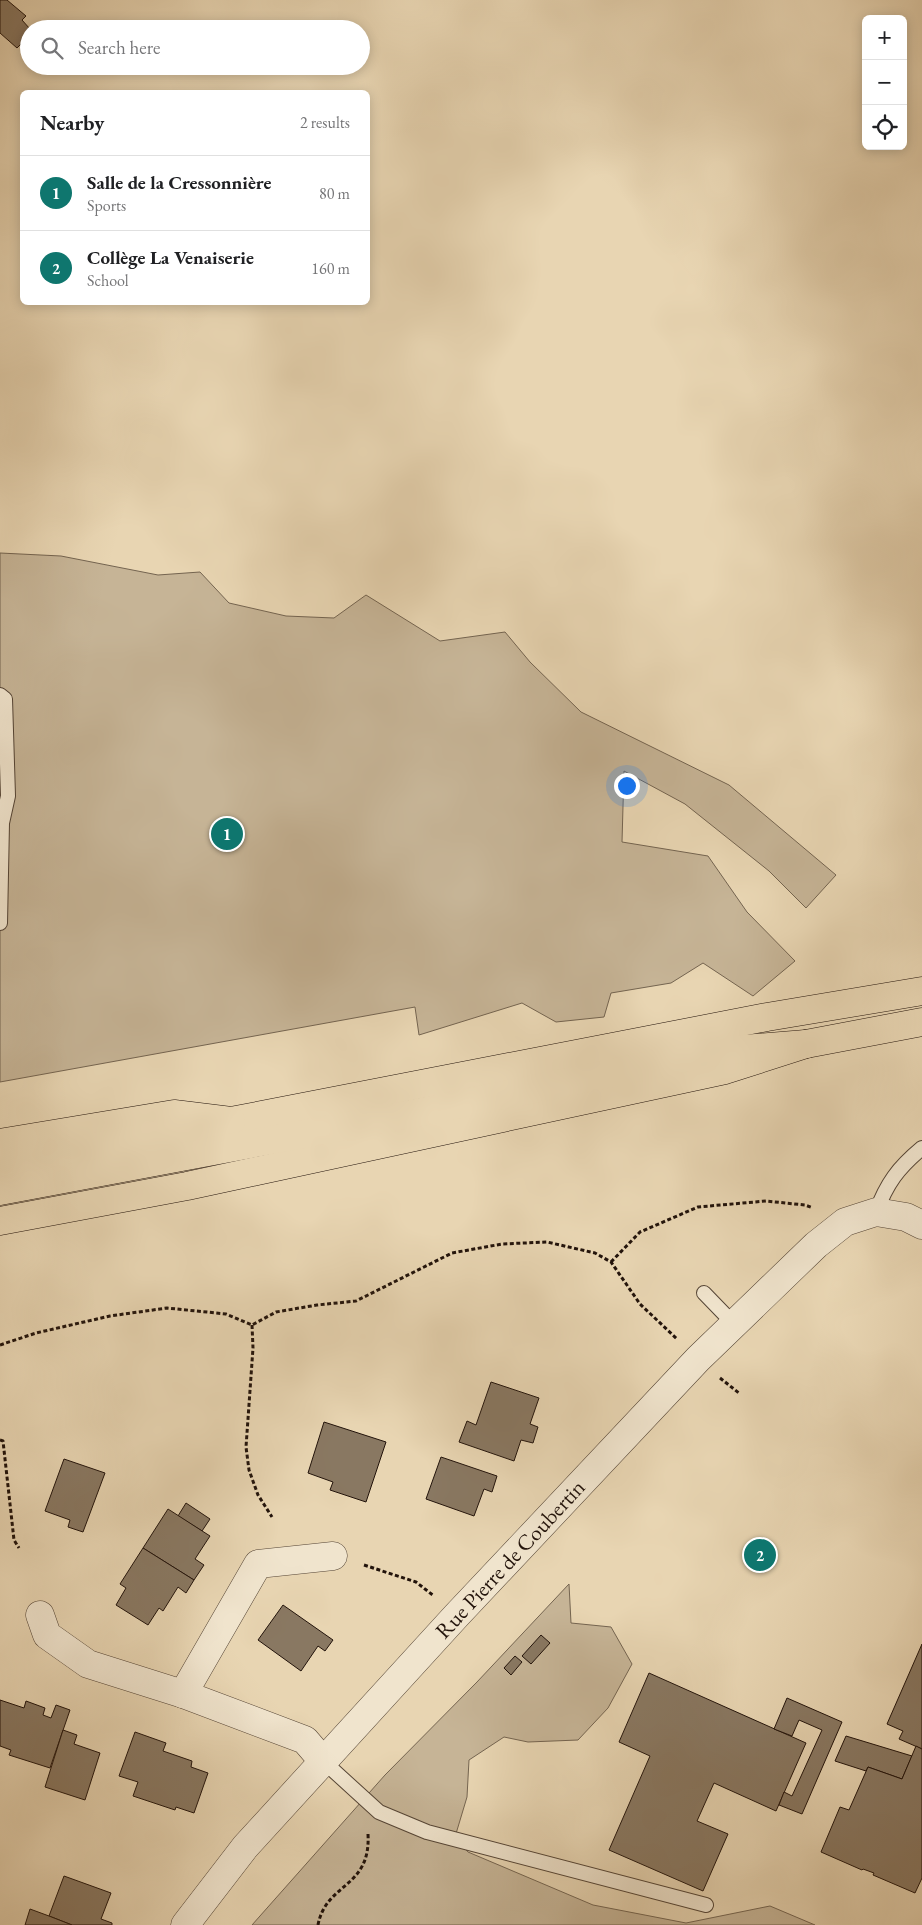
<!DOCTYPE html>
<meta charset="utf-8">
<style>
body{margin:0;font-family:"EB Garamond",serif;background:#f2f2f2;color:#202124}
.controls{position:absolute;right:15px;top:15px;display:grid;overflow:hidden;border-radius:8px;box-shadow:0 2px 12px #0003}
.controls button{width:45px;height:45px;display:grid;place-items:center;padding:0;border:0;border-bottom:1px solid #e0e0e0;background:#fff;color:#202124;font:25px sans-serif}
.you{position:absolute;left:626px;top:785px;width:18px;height:18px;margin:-12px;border:4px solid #fff;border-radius:50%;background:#1a73e8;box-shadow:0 0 0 8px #1a73e833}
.badge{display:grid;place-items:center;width:32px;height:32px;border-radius:50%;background:#0f766e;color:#fff;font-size:16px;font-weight:700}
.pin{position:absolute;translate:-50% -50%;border:2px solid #fff;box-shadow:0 1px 5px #0006}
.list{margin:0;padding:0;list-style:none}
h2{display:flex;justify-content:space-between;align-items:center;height:65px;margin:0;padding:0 20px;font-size:21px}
h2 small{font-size:16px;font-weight:400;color:#757577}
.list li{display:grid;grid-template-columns:32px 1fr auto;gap:15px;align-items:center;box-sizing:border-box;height:75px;padding:0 20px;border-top:1px solid #e0e0e0}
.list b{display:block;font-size:19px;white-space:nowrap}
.list p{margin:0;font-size:16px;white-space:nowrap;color:#757577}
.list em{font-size:16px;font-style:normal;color:#757577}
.icon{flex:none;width:28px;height:28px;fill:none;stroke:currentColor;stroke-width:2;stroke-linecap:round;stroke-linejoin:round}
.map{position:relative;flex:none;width:922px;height:1925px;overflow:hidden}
.search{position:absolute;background:#fff;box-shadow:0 2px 12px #0003;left:20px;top:20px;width:350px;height:55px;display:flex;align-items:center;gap:12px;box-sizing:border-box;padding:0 18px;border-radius:28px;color:#757577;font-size:19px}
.panel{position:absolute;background:#fff;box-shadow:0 2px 12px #0003;left:20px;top:90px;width:350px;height:215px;border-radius:8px}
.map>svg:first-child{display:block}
.green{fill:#c6b496;stroke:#746450}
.building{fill:#897862;stroke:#22130b}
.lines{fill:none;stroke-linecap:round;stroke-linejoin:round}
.lane-casing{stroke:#544435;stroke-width:16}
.street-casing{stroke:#544435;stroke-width:29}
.primary-casing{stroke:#22130b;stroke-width:29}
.highway-casing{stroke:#22130b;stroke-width:29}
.path{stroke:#22130b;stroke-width:3;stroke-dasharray:4 2.5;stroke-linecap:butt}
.lane{stroke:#f0e4cd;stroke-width:14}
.street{stroke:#f0e4cd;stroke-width:28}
.primary{stroke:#e8d5b2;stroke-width:28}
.highway{stroke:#e8d5b2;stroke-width:28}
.labels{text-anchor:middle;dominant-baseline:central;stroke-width:5;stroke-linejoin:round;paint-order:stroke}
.street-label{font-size:22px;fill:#22130b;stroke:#f0e4cd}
</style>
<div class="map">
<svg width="922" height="1925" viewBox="0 0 922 1925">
<rect width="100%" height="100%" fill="#e8d5b2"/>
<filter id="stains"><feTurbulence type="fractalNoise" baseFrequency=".004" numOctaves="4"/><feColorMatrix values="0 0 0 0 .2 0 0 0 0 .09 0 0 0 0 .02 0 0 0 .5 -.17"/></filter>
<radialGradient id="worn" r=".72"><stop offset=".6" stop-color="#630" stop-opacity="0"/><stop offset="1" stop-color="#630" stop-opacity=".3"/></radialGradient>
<g class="green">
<path d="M0,553L61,556L158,575L200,572L229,603L286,616L334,618L366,595L440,641L505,632L530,662L581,712L729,785L836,875L806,908L769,871L685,804L624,771L622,842L708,856L747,912L795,961L753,996L703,963L671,983L611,993L604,1017L556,1022L522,1003L419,1035L415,1007L0,1082Z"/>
<path d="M569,1584L571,1623L611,1627L632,1664L608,1708L578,1740L528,1742L504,1737L469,1760L467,1797L455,1837L468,1852L593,1905L686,1923L770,1906L815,1925H252L385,1775L477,1682Z"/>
</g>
<g class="building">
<path d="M0,0H7L26,16L22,20L30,29H29V36L17,48L0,33Z"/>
<path d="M491,1382L539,1398L530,1424L538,1427L533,1443L521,1440L514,1461L459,1442L467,1421L476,1425Z"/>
<path d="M324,1422L386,1442L366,1502L330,1490L333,1482L308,1473Z"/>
<path d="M441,1457L497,1476L492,1492L484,1489L474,1516L426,1499Z"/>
<path d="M64,1459L105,1473L83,1532L68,1527L70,1520L45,1511Z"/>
<path d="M186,1503L210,1519L202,1531L178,1516Z"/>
<path d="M168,1509L210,1536L195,1559L204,1565L194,1580L143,1548Z"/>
<path d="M143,1548L194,1580L186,1593L178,1587L163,1611L159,1608L148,1625L116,1605L126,1588L120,1584Z"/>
<path d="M283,1605L333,1640L325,1651L318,1646L301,1671L258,1640Z"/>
<path d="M541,1635L550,1643L531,1664L522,1656Z"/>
<path d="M922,1644V1749L899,1739L903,1731L887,1724Z"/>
<path d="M515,1656L522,1662L511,1675L504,1668Z"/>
<path d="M649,1673L806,1743L776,1811L714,1783L697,1821L728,1834L703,1891L609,1850L650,1756L619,1742Z"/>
<path d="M787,1698L842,1722L802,1814L779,1805L784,1792L792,1796L822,1730L799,1720L792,1736L774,1729Z"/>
<path d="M0,1700L24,1708L26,1701L45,1708L43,1715L51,1718L56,1705L70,1710L50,1768L9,1755L11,1750L0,1746Z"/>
<path d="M63,1730L77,1735L74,1744L100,1753L85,1800L45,1787Z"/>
<path d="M135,1732L166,1743L163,1751L192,1761L191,1767L208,1773L194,1813L176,1807L175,1810L133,1796L138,1782L119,1776Z"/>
<path d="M846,1736L912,1756L902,1779L868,1767L866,1771L835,1761Z"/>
<path d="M916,1746L922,1749V1878L915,1893L873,1875L874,1873L863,1869L862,1870L821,1852L840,1807L849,1810L868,1767L902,1779Z"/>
<path d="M64,1876L111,1893L101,1919L112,1923V1925H72L49,1916Z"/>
<path d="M30,1909L49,1916L72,1925H25Z"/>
</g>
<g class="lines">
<defs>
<g id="lane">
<path d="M0,695L5,699L8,796L2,823L0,923"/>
<path d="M876,1212C887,1183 898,1168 922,1148"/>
<path d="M704,1293L734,1324"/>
<path d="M323,1761L379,1812L427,1832L706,1905"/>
</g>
<g id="street">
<path d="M40,1615L47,1635L88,1664L183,1694L305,1740L323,1761"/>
<path d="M183,1694L258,1564L333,1556"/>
<path d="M185,1925L245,1847L456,1616L698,1359L816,1245L845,1222L876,1212L906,1217L922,1225"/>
</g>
<g id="primary">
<path d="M0,1143L174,1114L231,1121L767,1017L922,991"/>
<path d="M0,1221L187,1186L725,1070L806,1044L922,1022"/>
</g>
<g id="highway">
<path d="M0,1165L231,1121"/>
<path d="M0,1191L421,1112L719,1051L806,1044"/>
</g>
</defs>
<use href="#lane" class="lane-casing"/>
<use href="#street" class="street-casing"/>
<use href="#primary" class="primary-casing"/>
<use href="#highway" class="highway-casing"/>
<g class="path">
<path d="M611,1262L640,1232L698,1207L766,1201L805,1205L813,1208"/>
<path d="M252,1325L253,1348L246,1447L249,1470L258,1495L272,1517"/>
<path d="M0,1345L36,1333L110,1316L167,1308L226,1314L252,1325L276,1312L317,1305L356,1301L452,1253L502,1244L547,1242L595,1253L611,1262L640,1304L677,1339"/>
<path d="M720,1378L739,1393"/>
<path d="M0,1440L3,1441L14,1540L19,1548"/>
<path d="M364,1565L416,1582L434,1596"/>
<path d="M318,1925C326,1882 371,1889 368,1834"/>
</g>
<use href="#lane" class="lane"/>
<use href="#street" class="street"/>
<use href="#primary" class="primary"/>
<use href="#highway" class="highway"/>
</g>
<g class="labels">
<g class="street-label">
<text transform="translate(510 1559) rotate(-47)">Rue Pierre de Coubertin</text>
</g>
</g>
<rect width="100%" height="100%" filter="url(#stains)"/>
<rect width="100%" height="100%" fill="url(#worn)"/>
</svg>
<div class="controls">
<button>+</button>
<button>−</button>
<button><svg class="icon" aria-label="locate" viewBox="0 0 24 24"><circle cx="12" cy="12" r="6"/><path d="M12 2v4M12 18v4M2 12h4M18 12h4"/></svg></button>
</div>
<div class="you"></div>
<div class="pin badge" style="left:227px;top:834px">1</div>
<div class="pin badge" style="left:760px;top:1555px">2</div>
<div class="search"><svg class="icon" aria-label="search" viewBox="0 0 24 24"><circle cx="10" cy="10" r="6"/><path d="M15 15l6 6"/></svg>Search here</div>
<section class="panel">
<h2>Nearby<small>2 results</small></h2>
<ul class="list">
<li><span class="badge">1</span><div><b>Salle de la Cressonnière</b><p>Sports</p></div><em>80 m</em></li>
<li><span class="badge">2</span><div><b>Collège La Venaiserie</b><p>School</p></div><em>160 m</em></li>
</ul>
</section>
</div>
